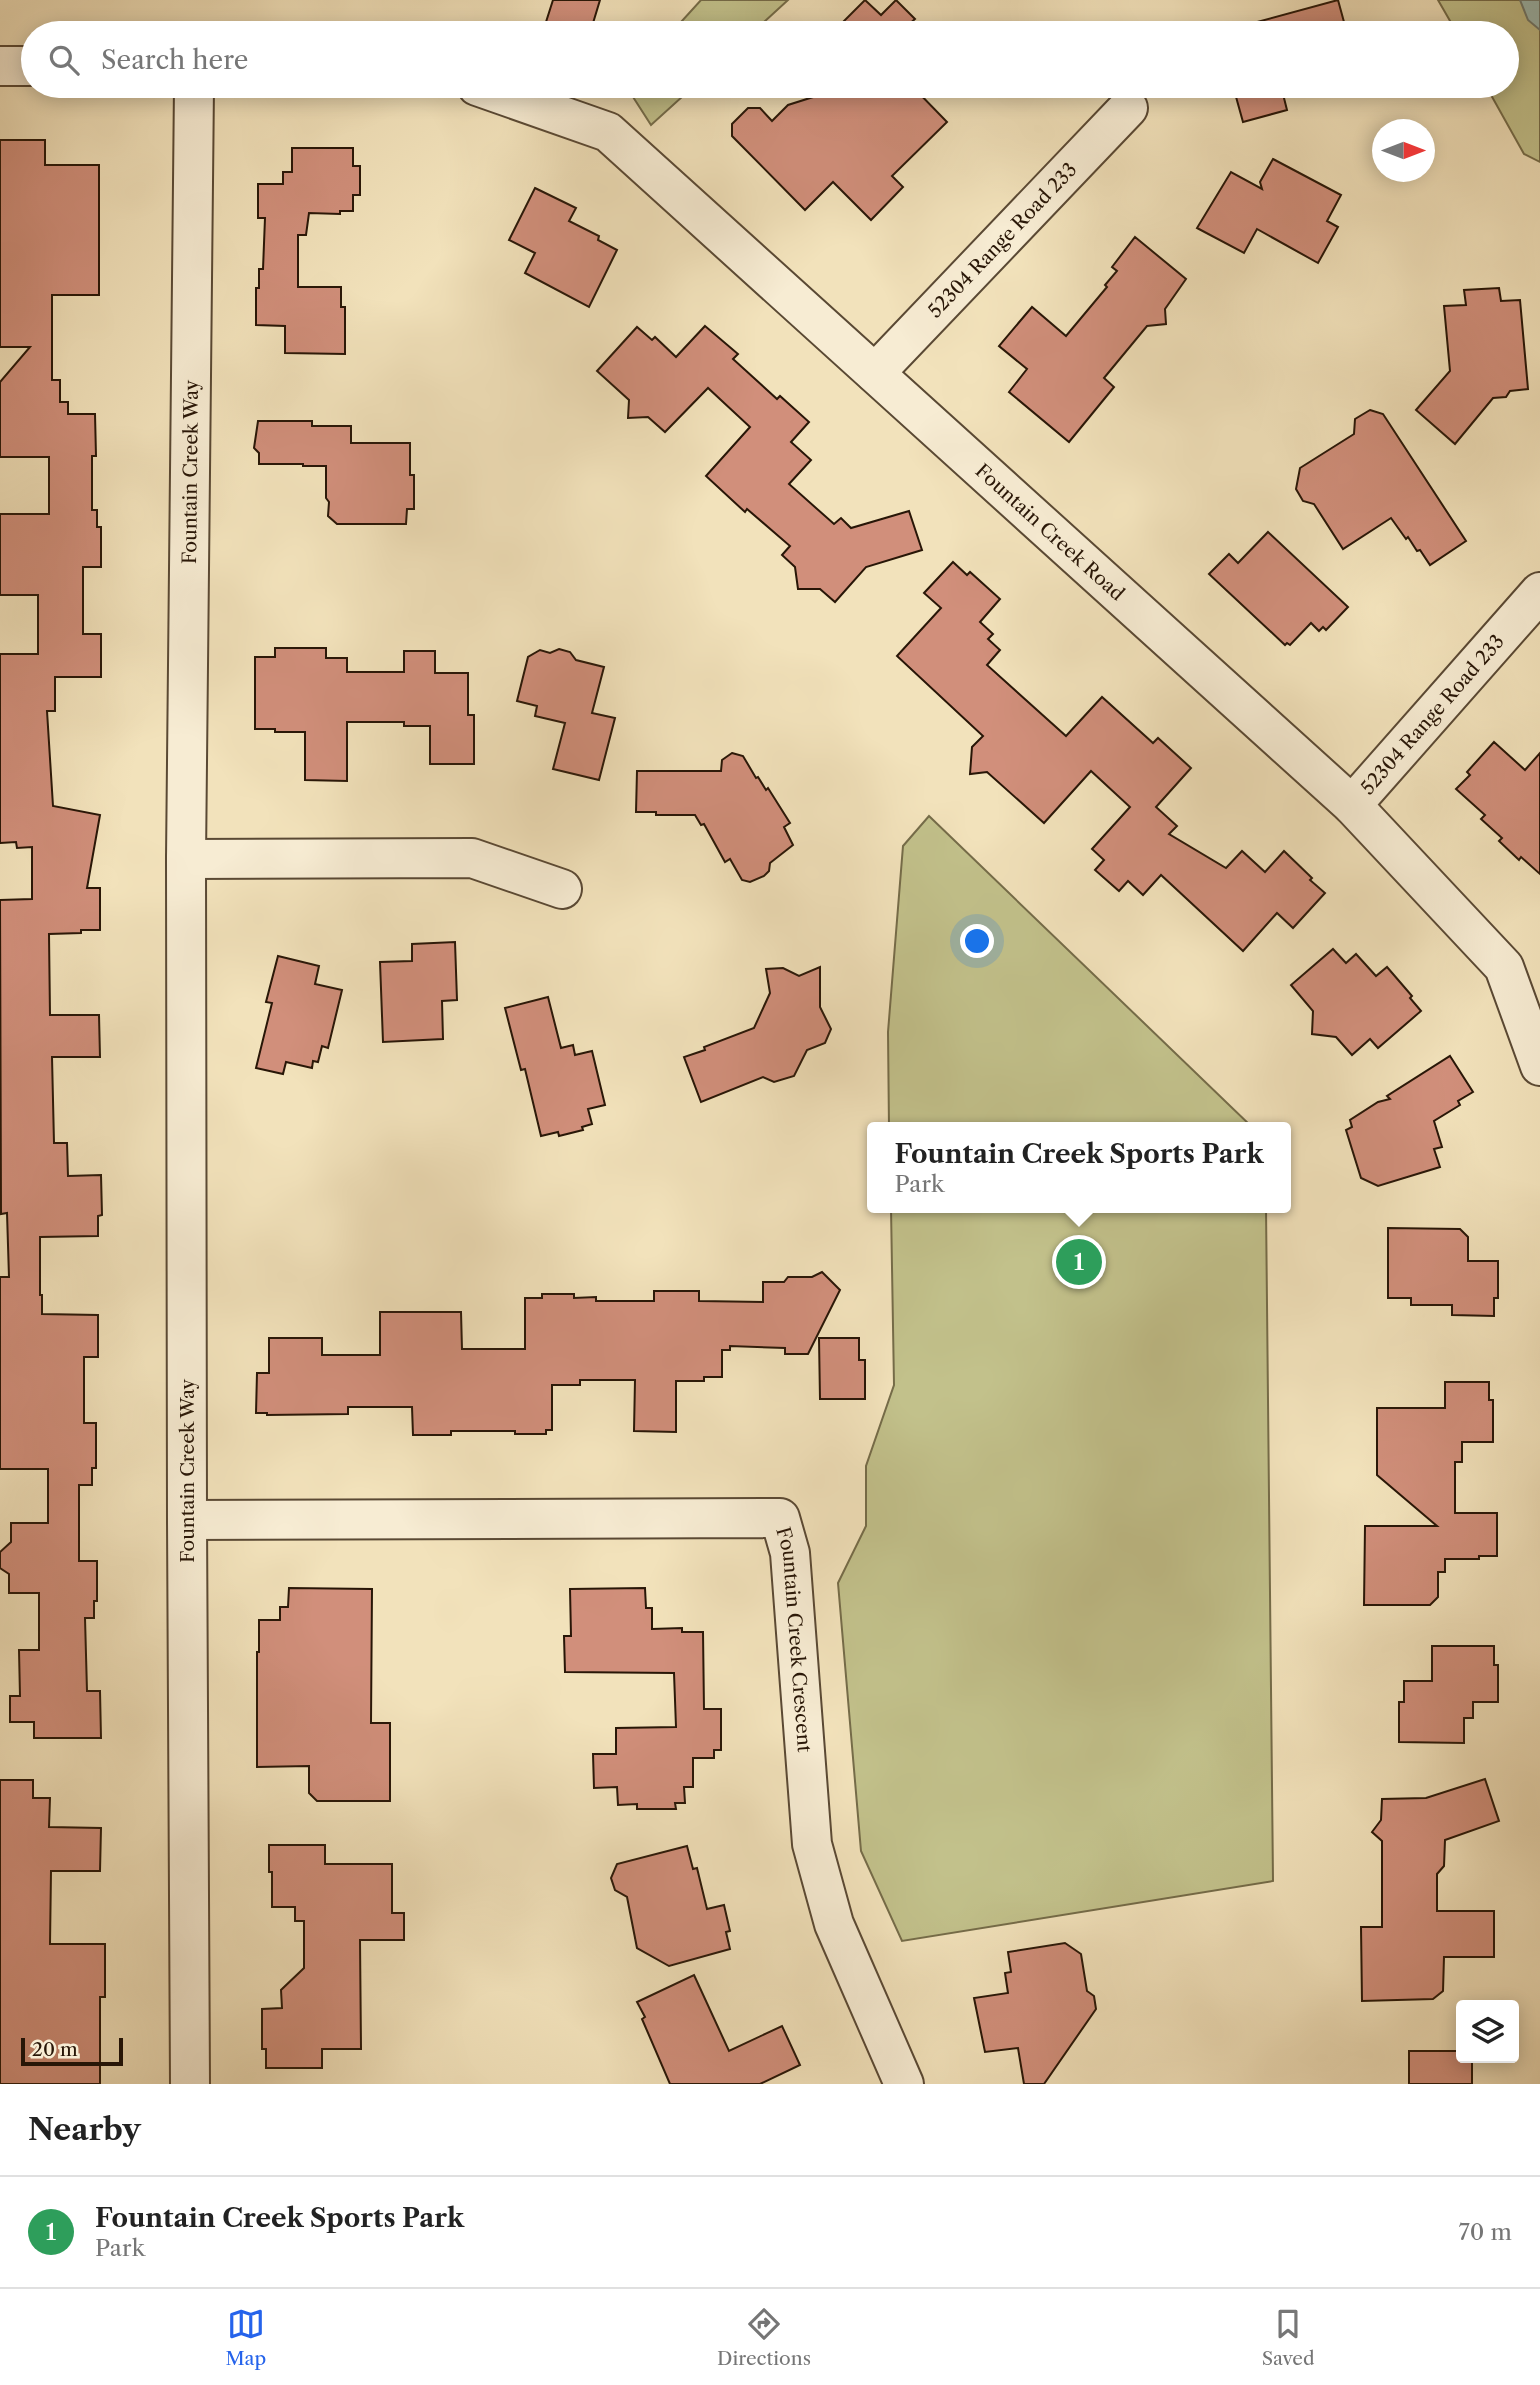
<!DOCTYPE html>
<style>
body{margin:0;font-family:"Libre Caslon Text",serif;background:#f2f2f2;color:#222}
.controls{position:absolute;right:21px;bottom:21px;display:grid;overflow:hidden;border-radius:7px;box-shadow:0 4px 18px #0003}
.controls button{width:63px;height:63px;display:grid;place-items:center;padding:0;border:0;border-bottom:2px solid #e0e0e0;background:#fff;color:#222;font:35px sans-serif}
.compass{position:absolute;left:1372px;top:119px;width:63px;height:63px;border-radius:50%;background:#fff;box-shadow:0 4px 18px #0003;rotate:90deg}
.scale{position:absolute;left:21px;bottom:18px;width:102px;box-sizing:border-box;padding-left:7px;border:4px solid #281607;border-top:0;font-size:19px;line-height:24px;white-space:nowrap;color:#281607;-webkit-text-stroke:5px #f7ecd3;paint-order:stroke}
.you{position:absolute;left:978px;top:942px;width:24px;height:24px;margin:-18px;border:5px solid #fff;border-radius:50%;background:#1a73e8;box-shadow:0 0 0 10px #1a73e833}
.badge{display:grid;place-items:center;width:46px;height:46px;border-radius:50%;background:#2563eb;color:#fff;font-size:23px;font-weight:700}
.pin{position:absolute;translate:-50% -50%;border:4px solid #fff;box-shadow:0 2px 7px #0006}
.popup{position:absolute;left:867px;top:1122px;width:424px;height:91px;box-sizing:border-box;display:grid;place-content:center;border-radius:7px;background:#fff;filter:drop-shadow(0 2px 5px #0005);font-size:23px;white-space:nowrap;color:#767676}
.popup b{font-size:26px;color:#222}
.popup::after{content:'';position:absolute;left:50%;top:100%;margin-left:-14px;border:14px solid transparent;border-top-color:#fff}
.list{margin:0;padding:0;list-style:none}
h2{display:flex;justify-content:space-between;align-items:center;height:91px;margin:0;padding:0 28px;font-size:30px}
h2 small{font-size:23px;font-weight:400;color:#767676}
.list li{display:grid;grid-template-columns:46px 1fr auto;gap:21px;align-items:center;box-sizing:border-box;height:112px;padding:0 28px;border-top:2px solid #e0e0e0}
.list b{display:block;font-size:26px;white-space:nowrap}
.list p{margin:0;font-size:23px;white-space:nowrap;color:#767676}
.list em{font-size:23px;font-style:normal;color:#767676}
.icon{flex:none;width:38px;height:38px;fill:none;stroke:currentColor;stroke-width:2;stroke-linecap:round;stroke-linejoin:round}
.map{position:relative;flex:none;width:1540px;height:2084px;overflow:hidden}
.search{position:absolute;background:#fff;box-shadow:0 4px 18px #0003;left:21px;right:21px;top:21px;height:77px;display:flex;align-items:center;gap:18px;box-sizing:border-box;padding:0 24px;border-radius:38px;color:#767676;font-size:26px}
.sheet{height:203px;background:#fff}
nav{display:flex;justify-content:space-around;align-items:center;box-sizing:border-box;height:98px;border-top:2px solid #e0e0e0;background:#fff;font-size:19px;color:#767676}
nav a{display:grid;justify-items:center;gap:4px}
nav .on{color:#2563eb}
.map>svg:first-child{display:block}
.green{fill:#c2c18b;stroke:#756c49;stroke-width:2}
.water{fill:#9cbdb6;stroke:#6e7a70;stroke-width:2}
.building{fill:#d18f7b;stroke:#281607;stroke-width:2}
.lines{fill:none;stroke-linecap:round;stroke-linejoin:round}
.minor-casing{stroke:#5a4934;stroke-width:42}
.minor{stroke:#f7ecd3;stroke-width:38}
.labels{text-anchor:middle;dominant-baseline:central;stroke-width:6;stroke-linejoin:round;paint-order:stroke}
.street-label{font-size:19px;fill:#281607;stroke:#f7ecd3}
</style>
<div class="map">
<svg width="1540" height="2084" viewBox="0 0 1540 2084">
<rect width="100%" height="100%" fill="#f2e2bb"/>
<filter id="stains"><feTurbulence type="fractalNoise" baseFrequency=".00286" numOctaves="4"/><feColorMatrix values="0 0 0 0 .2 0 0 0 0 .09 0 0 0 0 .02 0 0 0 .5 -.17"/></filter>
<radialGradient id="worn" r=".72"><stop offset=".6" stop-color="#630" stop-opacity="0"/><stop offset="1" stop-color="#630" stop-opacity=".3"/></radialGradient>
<g class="green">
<path d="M701,0H788L752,33H671Z"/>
<path d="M1438,0H1540V162L1524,154L1486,86H1507V33H1457Z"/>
<path d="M626,86H694L651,125Z"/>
<path d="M929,816L1252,1127H889L888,1032L903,846Z"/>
<path d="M891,1208H1266L1273,1881L902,1941L861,1851L838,1583L866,1526V1466L894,1385Z"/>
</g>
<path class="water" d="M1520,0H1540V30L1528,20Z"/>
<g class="building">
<path d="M553,0H600L590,33L546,22Z"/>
<path d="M865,0L881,15L896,0L915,19L899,33H832Z"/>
<path d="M1338,0L1347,33H1248L1246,25Z"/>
<path d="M848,86H912L947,122L892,176L903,187L871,220L833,182L805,210L732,136V124L748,108H760L772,121L788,105Z"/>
<path d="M1233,86H1281L1287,110L1243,122Z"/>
<path d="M0,140H45V165H99V295H52V380H60V402H68V414H95L96,456H92V510H97V527H101V567H83V634H101V677H55V711H47L53,806L100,815L87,888H100V930H81V933L49,934L50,1015H99L100,1057H52L54,1143H67L68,1176L101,1175L102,1215L98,1216V1236L40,1237V1295H42V1314L98,1315V1357H84V1423H96V1468H92V1485H79V1561H97V1601H94V1618H85L87,1691H100L101,1738H34V1722H10V1696H20L19,1650H39V1593H9V1574L0,1568V1552L11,1542V1523H48V1469H0V1277H9L7,1213L1,1214L0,900L32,899V847L17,848L16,842L0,843V654H38V595H0V514H49V457H0V382L30,347H0Z"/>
<path d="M292,148H353V166H360V195H353V211H340V214L309,213L306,235H298V287H341V307H345V354L285,353V326L256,325V288H259V269H263L265,218H258V184H283V172H292Z"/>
<path d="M1273,159L1341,195L1327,221L1338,227L1318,263L1257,229L1244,253L1197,228L1231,172L1262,189L1260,182Z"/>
<path d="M535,188L576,208L569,221L599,236L598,240L617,250L589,307L525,273L535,253L509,240Z"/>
<path d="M1135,237L1186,279L1165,309L1166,324L1147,326L1104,378L1114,387L1069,442L1009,392L1027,369L999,346L1032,307L1066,336L1107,287L1105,285L1117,271L1112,267Z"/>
<path d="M1499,288L1501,301L1520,300L1528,389L1510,391L1506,397L1493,398L1455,444L1416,410L1450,371L1444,306L1466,305L1464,290Z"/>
<path d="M705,326L738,354L733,359L777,399L780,396L809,422L791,442L811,460L789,484L834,524L841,518L851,528L909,511L922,550L866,567L835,602L820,589H798L795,567L782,555L790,546L747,509L745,512L706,476L750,427L708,388L665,432L648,417L628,418L629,400L597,371L637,327L652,340L655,337L676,357Z"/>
<path d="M1370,410L1383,414L1466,541L1430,565L1420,550L1417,551L1408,537L1406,539L1391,518L1343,549L1314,504L1303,501L1296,489L1300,468L1354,434L1355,419Z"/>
<path d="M258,421H312V426H351V443H410V475H414V509H407L406,524H337L328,516L329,502L326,498V466H303V464H259V453L254,448Z"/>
<path d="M1268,532L1348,607L1326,630L1323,627L1319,631L1311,623L1290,645L1287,643L1285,645L1209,574L1229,554L1238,563Z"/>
<path d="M953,562L967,575L970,572L1000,599L980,622L993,634L988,639L1000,650L987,665L1066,736L1102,697L1153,743L1158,738L1191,768L1156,807L1177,826L1169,834L1226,868L1242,851L1265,872L1284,851L1312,878L1310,880L1325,893L1293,928L1277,913L1243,951L1161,875L1143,895L1128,881L1119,891L1095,870L1104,860L1092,849L1130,807L1091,771L1044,823L987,772L970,774L972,747L983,736L897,656L941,608L924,593Z"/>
<path d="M275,648H326V658H347V672H404V651H435V673H468V715H474V764H430V726H404V722H347V781L305,780V732H275V729H255V657H275Z"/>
<path d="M559,649L570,652L576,660L604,667L592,713L615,718L599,780L553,769L565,723L535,716L537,706L517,701L528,657L540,650L550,653Z"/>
<path d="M1494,742L1525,770L1540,753V874L1521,857L1519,860L1499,841L1502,838L1481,819L1485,815L1456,789L1470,775L1467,772Z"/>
<path d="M732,753L743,756L756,778L758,777L766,790L768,788L790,823L784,827L793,845L770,863L769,871L764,876L750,882L742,880L730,859L725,862L704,824L701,825L695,815H656V812H636L637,771H721L722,760Z"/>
<path d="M455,942L457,1000L442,1001L443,1039L383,1042L380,962L412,961V944Z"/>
<path d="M1333,949L1346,963L1356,954L1376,976L1387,967L1412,996L1410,998L1421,1011L1378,1048L1370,1039L1352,1055L1336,1037L1312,1034L1313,1011L1291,985Z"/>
<path d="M278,956L319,966L315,984L342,990L328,1048L322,1046L318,1062L313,1061L312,1068L286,1062L283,1074L256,1068L272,1003L266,1002Z"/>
<path d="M820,967V1007L831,1029L825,1043L807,1050L794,1076L774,1082L763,1077L701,1102L684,1057L705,1050L704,1047L754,1028L770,993L766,969L783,968L799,976Z"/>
<path d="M548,997L561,1048L573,1045L575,1055L592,1051L605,1105L588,1109L592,1124L582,1127L583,1130L559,1136L558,1132L541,1136L525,1069L521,1070L505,1008Z"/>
<path d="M1450,1056L1473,1092L1458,1101L1460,1105L1434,1121L1442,1147L1434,1149L1440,1167L1378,1186L1361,1178L1346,1130L1352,1127L1350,1120L1378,1102L1390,1099L1387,1096Z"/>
<path d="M1388,1228L1460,1229L1468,1237V1261H1498V1298H1494V1316L1452,1315V1305H1411V1298H1388Z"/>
<path d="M822,1272L840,1290L808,1354H785V1348L730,1346V1350H722V1377H704V1381H676V1432L634,1431L635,1380H580V1385H552V1430H546V1434H515V1431H451V1435H413L412,1407H348V1414L267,1415V1413H256L257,1373H269V1338H322V1355H380V1312H461L462,1349H525V1298H542V1294H574V1298L596,1297V1301H654V1291H699V1301L763,1302V1282H784L788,1277H812Z"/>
<path d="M819,1338H859V1360H865V1399H820Z"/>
<path d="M1445,1382H1489V1400H1493V1442H1462V1462H1455V1513H1497V1556H1479V1559H1445V1572H1438V1597L1430,1605H1364L1365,1526H1437L1377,1475V1408H1445Z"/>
<path d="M289,1588L372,1589L371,1723H390V1801H317L309,1793V1766L257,1767V1652H259V1620H280V1607H288Z"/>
<path d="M645,1588L646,1608H652V1629L682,1628V1632H703L704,1709H721V1750H714V1758H693V1787H684L685,1803H675L676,1809H637V1804L618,1805L617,1787L594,1788L593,1754H616V1728L676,1727L674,1673L565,1672L564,1636H571L570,1589Z"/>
<path d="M1432,1646H1494V1665H1498V1702H1473V1718H1464V1743L1399,1742V1702H1404V1681H1432Z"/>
<path d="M1485,1779L1499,1821L1445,1840L1444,1866L1437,1874V1911H1494V1957H1444L1443,1991L1433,1999L1362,2001L1361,1927H1382V1841L1372,1832L1381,1820L1382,1799L1426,1798Z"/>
<path d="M0,1780H33V1798H50L49,1827L101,1828L100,1871H51L50,1944H105V1997H100V2084H0Z"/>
<path d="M269,1845H325V1864H392V1913H404V1940H360L361,2049H322V2068H266V2049H262V2009L282,2008L281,1990L304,1968V1921H295V1907H272V1872H269Z"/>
<path d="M687,1846L693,1869L697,1868L707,1909L724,1905L730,1931L726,1932L730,1949L669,1966L637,1948L627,1897L615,1890L611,1878L617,1864Z"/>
<path d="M1065,1943L1081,1954L1087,1991L1094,1996L1096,2009L1044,2084H1024L1018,2048L985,2052L974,1998L1008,1993L1005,1973L1011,1972L1008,1952Z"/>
<path d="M694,1975L729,2051L782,2026L800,2065L760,2084H670L642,2019L645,2017L637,2002Z"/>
<path d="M1409,2051H1461V2058H1472V2084H1409Z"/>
</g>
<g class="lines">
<defs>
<g id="minor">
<path d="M0,66H33"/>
<path id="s1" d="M477,86L608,132L1352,805L1504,967L1540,1066"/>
<path id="s2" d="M875,373L1128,108"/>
<path id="s3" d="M1352,805L1540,592"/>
<path d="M186,859L472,858L562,889"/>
<path id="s4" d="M187,1520L780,1518L790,1553L812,1844L834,1924L904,2084"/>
<path id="s5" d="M190,2084L187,1520L186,859L194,86"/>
</g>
</defs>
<use href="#minor" class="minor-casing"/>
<use href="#minor" class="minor"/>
</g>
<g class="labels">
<g class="street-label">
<text stroke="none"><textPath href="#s2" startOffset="184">52304 Range Road 233</textPath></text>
<text stroke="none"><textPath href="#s5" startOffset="1612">Fountain Creek Way</textPath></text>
<text stroke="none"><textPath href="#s1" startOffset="735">Fountain Creek Road</textPath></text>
<text stroke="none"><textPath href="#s3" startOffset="121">52304 Range Road 233</textPath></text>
<text transform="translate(187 1471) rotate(-90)">Fountain Creek Way</text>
<text stroke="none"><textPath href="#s4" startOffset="716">Fountain Creek Crescent</textPath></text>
</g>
</g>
<rect width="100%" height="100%" filter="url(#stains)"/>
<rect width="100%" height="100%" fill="url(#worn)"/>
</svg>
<div class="controls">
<button><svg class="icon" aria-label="layers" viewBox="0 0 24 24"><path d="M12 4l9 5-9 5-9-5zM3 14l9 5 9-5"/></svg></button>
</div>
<svg class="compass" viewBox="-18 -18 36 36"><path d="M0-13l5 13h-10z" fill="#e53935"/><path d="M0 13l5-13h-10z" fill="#767676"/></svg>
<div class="scale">20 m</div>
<div class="you"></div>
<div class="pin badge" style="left:1079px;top:1262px;background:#2e9e5b">1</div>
<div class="popup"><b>Fountain Creek Sports Park</b>Park</div>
<div class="search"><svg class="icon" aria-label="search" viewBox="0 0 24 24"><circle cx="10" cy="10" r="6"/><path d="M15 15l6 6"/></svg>Search here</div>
</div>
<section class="sheet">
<h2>Nearby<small></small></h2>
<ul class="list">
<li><span class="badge" style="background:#2e9e5b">1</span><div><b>Fountain Creek Sports Park</b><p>Park</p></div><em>70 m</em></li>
</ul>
</section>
<nav>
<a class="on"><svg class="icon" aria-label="map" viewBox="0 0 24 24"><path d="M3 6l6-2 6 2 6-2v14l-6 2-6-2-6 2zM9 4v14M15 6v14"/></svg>Map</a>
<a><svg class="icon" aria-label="directions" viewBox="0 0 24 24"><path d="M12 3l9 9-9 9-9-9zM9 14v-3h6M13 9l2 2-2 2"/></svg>Directions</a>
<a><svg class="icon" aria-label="saved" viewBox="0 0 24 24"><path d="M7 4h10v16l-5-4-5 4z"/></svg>Saved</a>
</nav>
